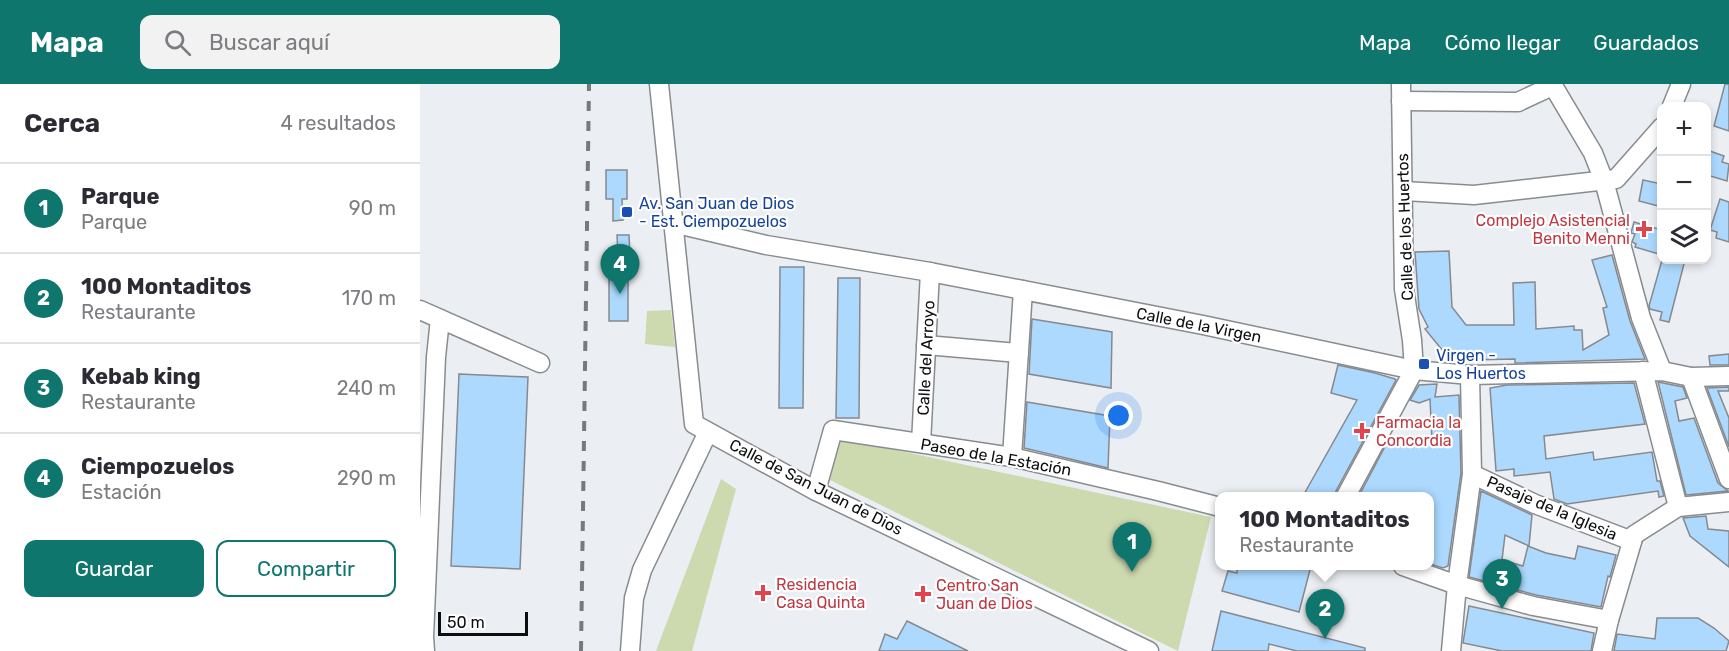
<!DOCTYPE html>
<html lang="es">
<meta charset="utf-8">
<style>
body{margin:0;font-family:Rubik,sans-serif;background:#f2f2f3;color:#2b2b33}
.controls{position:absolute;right:18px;top:18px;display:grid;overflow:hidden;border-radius:12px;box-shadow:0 3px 9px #0003}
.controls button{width:54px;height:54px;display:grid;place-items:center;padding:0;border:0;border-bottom:2px solid #e1e1e2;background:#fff;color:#2b2b33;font:30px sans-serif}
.scale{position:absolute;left:18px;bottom:15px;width:90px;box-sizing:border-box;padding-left:6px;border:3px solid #0c0d0e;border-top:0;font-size:16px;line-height:21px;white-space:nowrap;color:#0c0d0e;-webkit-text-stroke:4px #fff;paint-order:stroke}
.you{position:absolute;left:699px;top:332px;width:21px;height:21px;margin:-15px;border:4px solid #fff;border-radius:50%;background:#1a73e8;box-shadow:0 0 0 9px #1a73e833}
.badge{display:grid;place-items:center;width:39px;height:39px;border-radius:50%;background:#0f766e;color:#fff;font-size:20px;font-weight:700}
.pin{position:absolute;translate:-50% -50px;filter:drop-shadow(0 2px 3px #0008)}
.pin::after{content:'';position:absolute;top:32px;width:21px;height:18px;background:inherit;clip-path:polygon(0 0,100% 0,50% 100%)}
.popup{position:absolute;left:795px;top:408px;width:219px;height:78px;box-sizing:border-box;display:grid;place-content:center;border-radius:12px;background:#fff;filter:drop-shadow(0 2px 4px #0005);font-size:20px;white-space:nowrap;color:#7c7c81}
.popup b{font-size:22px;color:#2b2b33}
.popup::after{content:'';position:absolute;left:50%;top:100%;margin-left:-12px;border:12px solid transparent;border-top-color:#fff}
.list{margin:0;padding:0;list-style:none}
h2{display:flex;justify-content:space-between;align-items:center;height:78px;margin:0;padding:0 24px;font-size:26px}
h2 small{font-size:20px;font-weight:400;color:#7c7c81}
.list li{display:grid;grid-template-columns:39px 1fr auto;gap:18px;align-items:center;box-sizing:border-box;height:90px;padding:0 24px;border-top:2px solid #e1e1e2}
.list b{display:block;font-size:22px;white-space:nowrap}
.list p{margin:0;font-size:20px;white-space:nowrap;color:#7c7c81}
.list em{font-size:20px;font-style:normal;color:#7c7c81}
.actions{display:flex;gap:12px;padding:18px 24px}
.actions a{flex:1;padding:14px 0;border:2px solid #0f766e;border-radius:12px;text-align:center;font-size:21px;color:#0f766e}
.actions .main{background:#0f766e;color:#fff}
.icon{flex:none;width:33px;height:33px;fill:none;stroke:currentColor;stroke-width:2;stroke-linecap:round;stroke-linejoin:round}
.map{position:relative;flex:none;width:1309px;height:567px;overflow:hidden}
header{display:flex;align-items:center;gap:36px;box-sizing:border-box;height:84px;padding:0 30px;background:#0f766e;color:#fff}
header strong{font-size:28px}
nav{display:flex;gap:33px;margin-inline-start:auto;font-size:21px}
.search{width:420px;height:54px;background:#f2f2f3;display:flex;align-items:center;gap:15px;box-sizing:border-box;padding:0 21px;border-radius:12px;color:#7c7c81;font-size:22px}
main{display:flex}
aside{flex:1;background:#fff}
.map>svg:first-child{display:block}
.green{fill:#cdd9af}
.building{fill:#add9ff;stroke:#86898d;stroke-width:1.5}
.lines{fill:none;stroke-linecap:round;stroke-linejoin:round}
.minor-casing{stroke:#888c8f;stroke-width:21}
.minor{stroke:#fff;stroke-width:18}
.rail{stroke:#77797c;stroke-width:4;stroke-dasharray:10 10;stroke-linecap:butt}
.transit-dot{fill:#1a4fb4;stroke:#fff;stroke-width:2}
.health-dot{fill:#e0444e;stroke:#fff;stroke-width:2}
.labels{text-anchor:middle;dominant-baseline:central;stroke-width:4.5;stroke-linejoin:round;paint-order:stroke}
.transit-label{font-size:16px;fill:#164399;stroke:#fff;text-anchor:start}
.health-label{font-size:16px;fill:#be3a42;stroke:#fff;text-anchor:start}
.street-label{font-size:16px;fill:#0c0d0e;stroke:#fff}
</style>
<header>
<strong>Mapa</strong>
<div class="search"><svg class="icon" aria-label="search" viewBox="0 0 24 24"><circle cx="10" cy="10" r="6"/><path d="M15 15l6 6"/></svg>Buscar aquí</div>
<nav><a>Mapa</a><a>Cómo llegar</a><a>Guardados</a></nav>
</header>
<main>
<aside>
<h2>Cerca<small>4 resultados</small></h2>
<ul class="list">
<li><span class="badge">1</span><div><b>Parque</b><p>Parque</p></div><em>90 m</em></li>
<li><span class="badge">2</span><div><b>100 Montaditos</b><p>Restaurante</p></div><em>170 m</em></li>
<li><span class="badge">3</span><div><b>Kebab king</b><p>Restaurante</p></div><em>240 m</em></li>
<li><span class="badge">4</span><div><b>Ciempozuelos</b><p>Estación</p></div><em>290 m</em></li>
</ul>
<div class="actions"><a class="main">Guardar</a><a>Compartir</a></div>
</aside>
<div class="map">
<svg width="1309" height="567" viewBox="0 0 1309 567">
<rect width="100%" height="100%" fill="#ebeff3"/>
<g class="green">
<path d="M251,226L255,263L225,260L227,227Z"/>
<path d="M419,354L791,433L758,567L410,396Z"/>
<path d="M301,395L316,405L272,567H236Z"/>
</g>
<g class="building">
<path d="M1305,0H1309V47L1294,42Z"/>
<path d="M1287,66L1304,72L1302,78L1309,80L1307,97L1287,91Z"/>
<path d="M186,86H207V115H202L203,136L193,137V115H186Z"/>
<path d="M1223,96L1242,100V123L1219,117Z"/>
<path d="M1300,115L1309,118V158L1296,154L1297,148L1290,146Z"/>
<path d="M1214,138L1242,146V171L1215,163L1216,160L1212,158L1215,150L1211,149Z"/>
<path d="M197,151H209L210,171H198Z"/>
<path d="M1029,167L1032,223L1046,241H1094L1093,199L1115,198L1116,245L1154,242V246H1162L1163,266L1189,251L1183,224L1187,223L1172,176L1192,171L1210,237L1225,275L1095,279V275L1051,276V273L1036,270L1027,265L1023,267L1005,245L1008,243L999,225L995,168Z"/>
<path d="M1242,176H1265L1249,238L1240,236L1242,228L1230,225L1229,222Z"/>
<path d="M360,183H384L383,324H359Z"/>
<path d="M189,192L208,193V237H189Z"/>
<path d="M418,194H440L439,334H416Z"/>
<path d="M612,235L692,248L691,304L609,290Z"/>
<path d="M1309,270V281H1290L1289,272Z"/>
<path d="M918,281L955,289L975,295L976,296L916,407L915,412H883L937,316L911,309Z"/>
<path d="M39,290L108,293L100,485L31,482Z"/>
<path d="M1238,298L1263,303L1267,314L1255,317L1259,337L1274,334L1298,399L1308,407L1266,411Z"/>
<path d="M1214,299L1225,340L1124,352L1126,375L1173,368L1174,376L1232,368L1237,397H1240L1244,412L1239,413L1238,407L1147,420L1134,415L1130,388L1094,392V385L1076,387L1070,304L1087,301Z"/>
<path d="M1017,300L1015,313L1039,311L1041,389L1028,482L1023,484L1010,480V412H939L970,353L1012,358L1010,315L999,319L990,316L999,301Z"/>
<path d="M1309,303V307H1298L1309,334V363L1287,304Z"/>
<path d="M607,318L690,332L688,384L604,364Z"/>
<path d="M1061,407L1112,431L1109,462L1085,451L1082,476L1103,482L1108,462L1126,469L1155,475L1158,462L1196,471L1190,493L1188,492L1181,523L1116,511L1049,493Z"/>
<path d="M1286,432L1288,445L1309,447V483L1270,452L1263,434Z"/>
<path d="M817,482H891L879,528L802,507L808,487L817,489Z"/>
<path d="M1049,522L1174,549L1171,567H1082L1043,559Z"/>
<path d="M801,527L945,564V567H877L849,560L848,567H792Z"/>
<path d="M1237,534H1278L1294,544L1309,557L1306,567H1194L1197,550L1235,555Z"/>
<path d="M487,537L548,567H459L465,550L477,555Z"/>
</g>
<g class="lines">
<defs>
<g id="minor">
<path d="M239,0L274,340L396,407L729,567"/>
<path d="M1132,0L1173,69L1184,97L1221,234L1242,287"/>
<path d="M981,17L1098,18L1132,2"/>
<path d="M1252,22L1261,0"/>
<path d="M984,107L1054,111L1196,95L1242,43"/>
<path d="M253,139L346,161L510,188L783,241L994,286L1050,291L1242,287L1271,293L1309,292"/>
<path d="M0,226L120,279"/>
<path d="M506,261L599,269"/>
<path d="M1223,287L1258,423"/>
<path d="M1271,293L1309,395"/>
<path d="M501,359L510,188"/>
<path d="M592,373L603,206"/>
<path d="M1052,390L1115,420L1212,457"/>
<path d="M396,407L413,346L592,373L738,407L800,423"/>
<path d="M926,412L994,286L992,256L984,205L981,0"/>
<path d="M983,482L1037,501L1113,522L1189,536"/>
<path d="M5,567L4,553L16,273L20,235"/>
<path d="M210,567L214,514L222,486L288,348"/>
<path d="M1031,567L1037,501L1052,390L1050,291"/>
<path d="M1182,567L1189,536L1214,451L1258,423L1309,418"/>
</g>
</defs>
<use href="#minor" class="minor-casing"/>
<use href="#minor" class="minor"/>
<path class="rail" d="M161,567L169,0"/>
</g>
<g class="transit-dot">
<rect x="201" y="122" width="12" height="12" rx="3"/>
<rect x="998" y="274" width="12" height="12" rx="3"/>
</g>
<g class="health-dot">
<path d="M1221 136h6v6h6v6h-6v6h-6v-6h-6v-6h6z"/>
<path d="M939 338h6v6h6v6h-6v6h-6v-6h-6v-6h6z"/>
<path d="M340 500h6v6h6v6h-6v6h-6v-6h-6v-6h6z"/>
<path d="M500 501h6v6h6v6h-6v6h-6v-6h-6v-6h6z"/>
</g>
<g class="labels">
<g class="transit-label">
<text x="219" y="119">Av. San Juan de Dios<tspan x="219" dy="18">- Est. Ciempozuelos</tspan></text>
<text x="1016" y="271">Virgen -<tspan x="1016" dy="18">Los Huertos</tspan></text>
</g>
<g class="health-label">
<text x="1210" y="136" text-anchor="end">Complejo Asistencial<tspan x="1210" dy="18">Benito Menni</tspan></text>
<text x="956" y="338">Farmacia la<tspan x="956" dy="18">Concordia</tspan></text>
<text x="356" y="500">Residencia<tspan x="356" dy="18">Casa Quinta</tspan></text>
<text x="516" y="501">Centro San<tspan x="516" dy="18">Juan de Dios</tspan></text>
</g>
<g class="street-label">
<text transform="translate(985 143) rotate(-92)">Calle de los Huertos</text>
<text transform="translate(779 241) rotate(11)">Calle de la Virgen</text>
<text transform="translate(506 274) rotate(-87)">Calle del Arroyo</text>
<text transform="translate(576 373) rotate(10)">Paseo de la Estación</text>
<text transform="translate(396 403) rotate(27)">Calle de San Juan de Dios</text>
<text transform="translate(1132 424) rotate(23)">Pasaje de la Iglesia</text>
</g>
</g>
</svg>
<div class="controls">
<button>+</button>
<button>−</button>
<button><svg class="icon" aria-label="layers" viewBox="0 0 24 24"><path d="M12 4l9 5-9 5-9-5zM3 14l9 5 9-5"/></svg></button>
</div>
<div class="scale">50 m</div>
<div class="you"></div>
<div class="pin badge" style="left:712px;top:488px">1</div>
<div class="pin badge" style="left:905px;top:555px">2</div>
<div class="popup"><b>100 Montaditos</b>Restaurante</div>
<div class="pin badge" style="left:1082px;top:525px">3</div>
<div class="pin badge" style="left:200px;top:210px">4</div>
</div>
</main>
